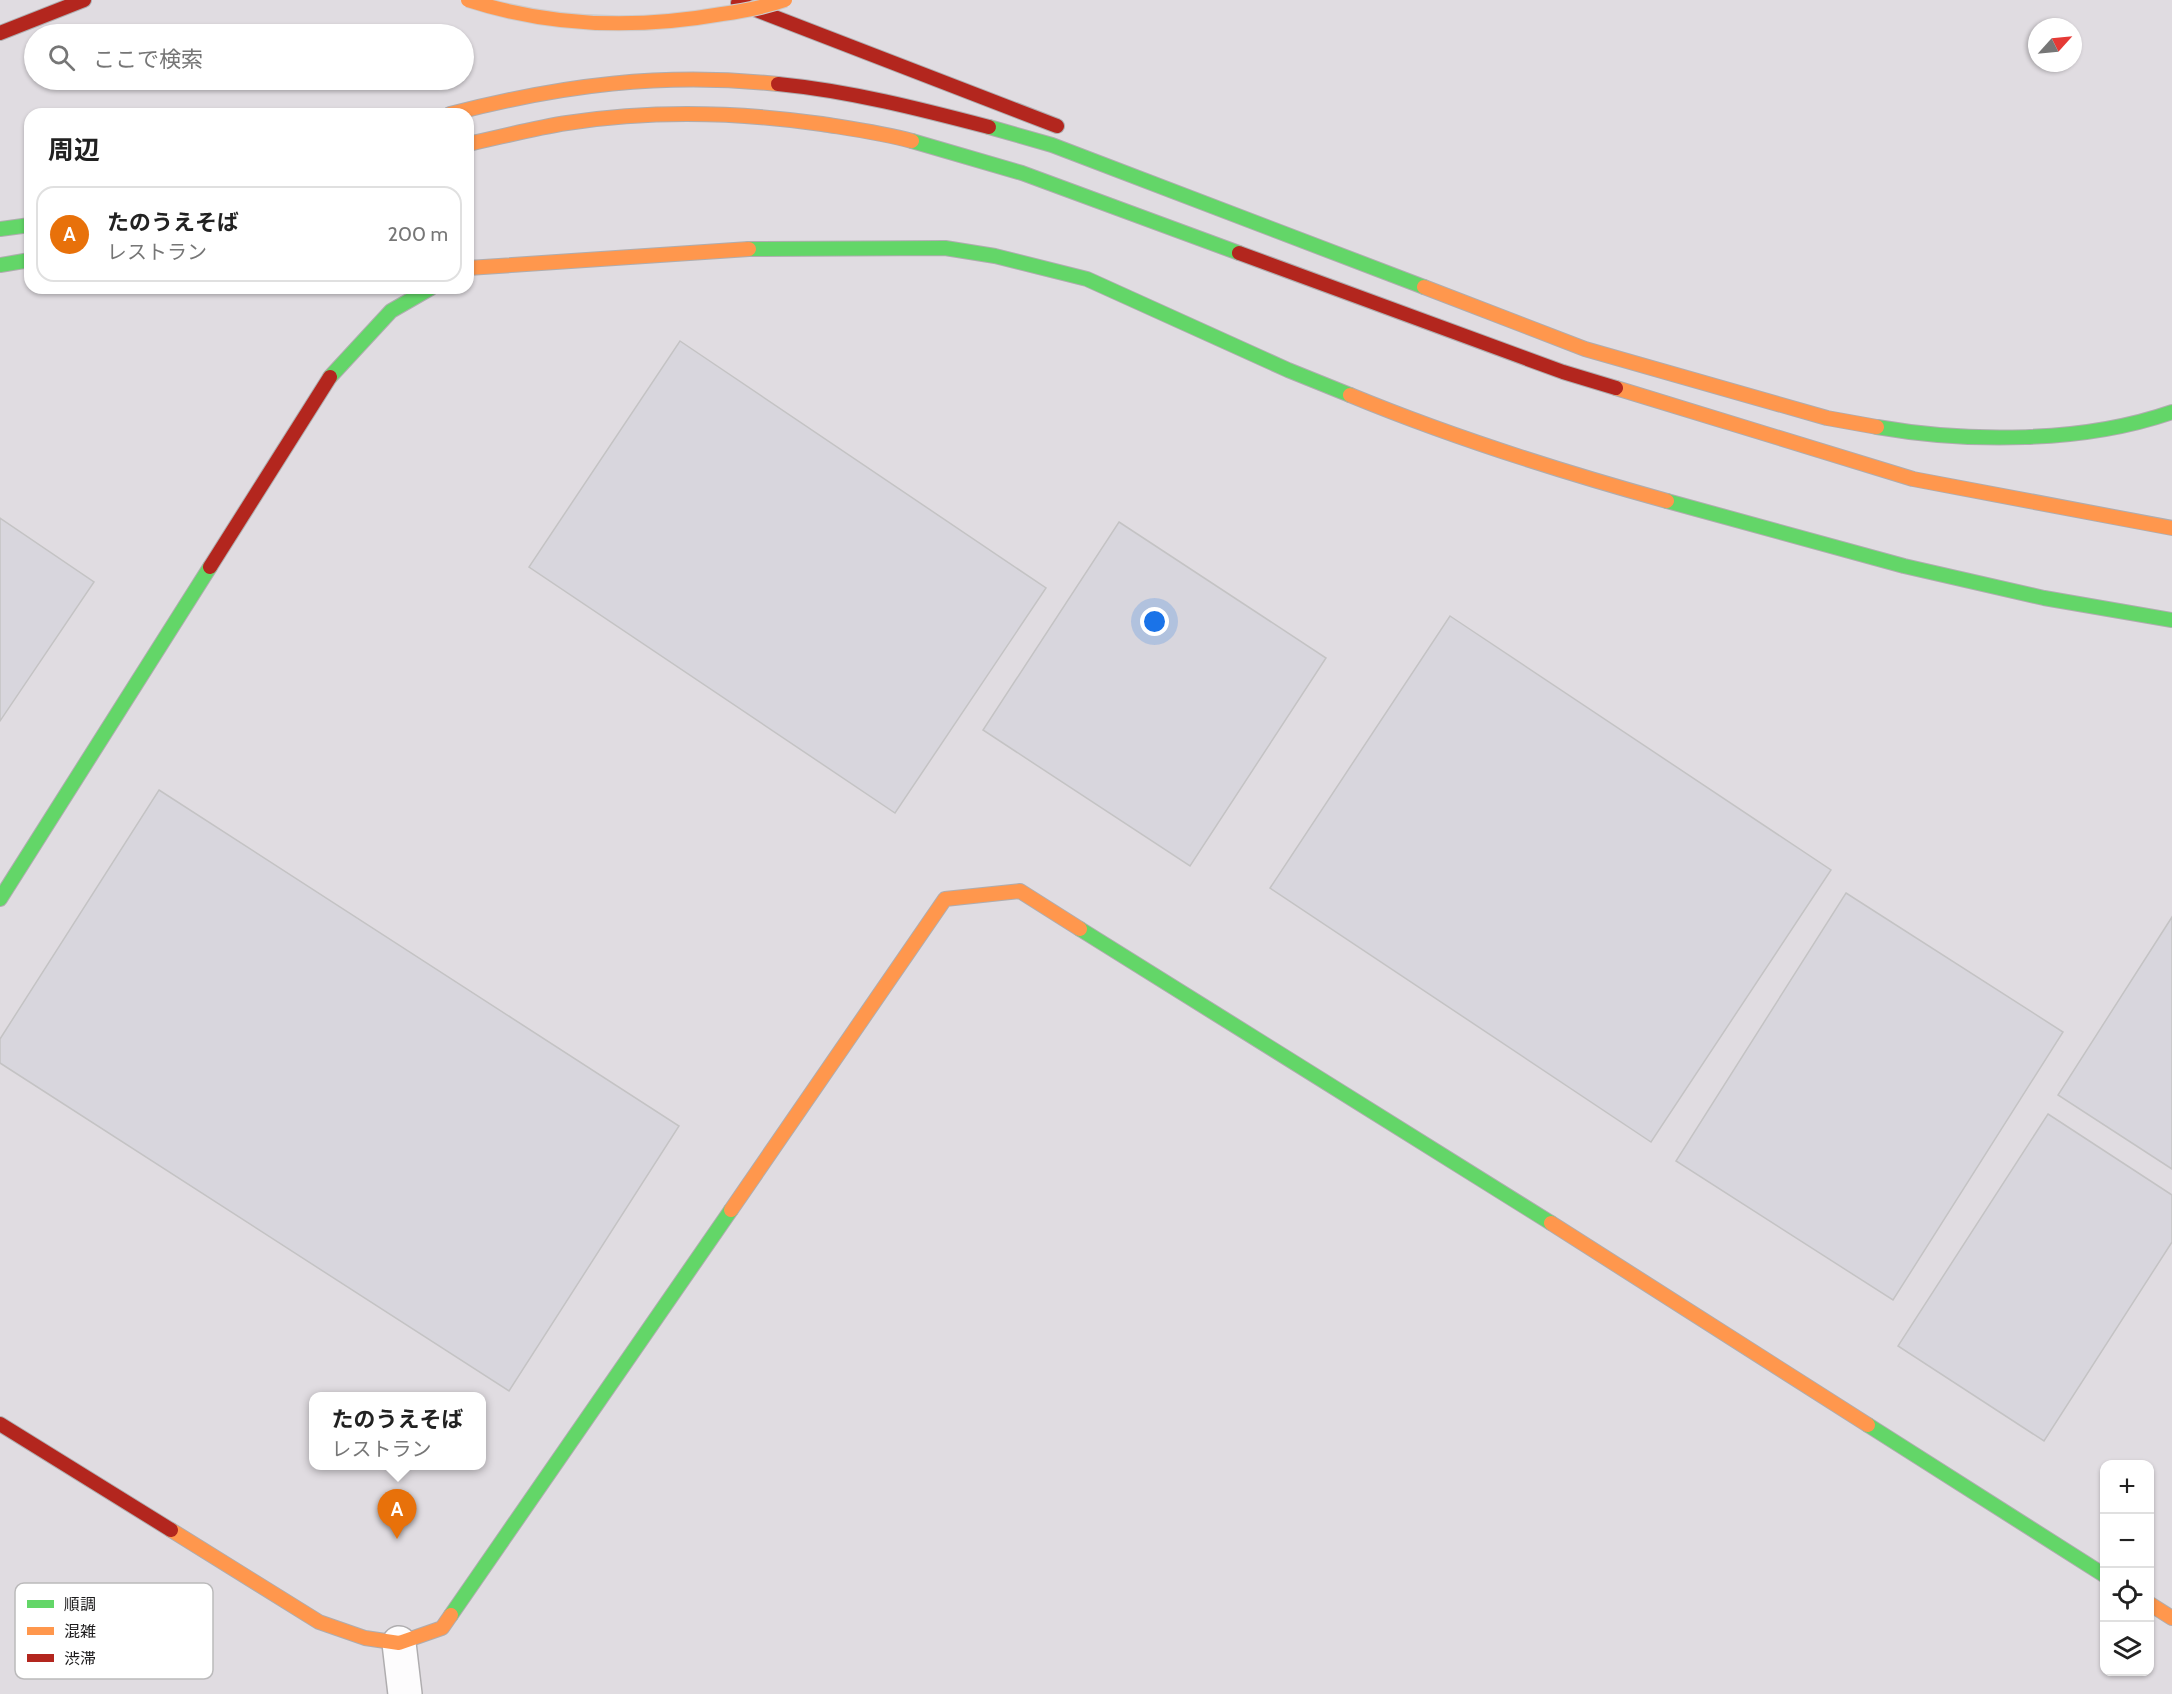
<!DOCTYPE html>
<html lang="ja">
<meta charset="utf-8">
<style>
body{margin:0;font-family:Cabin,"Noto Sans JP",sans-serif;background:#f6f6f6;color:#222}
.controls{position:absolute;right:18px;bottom:18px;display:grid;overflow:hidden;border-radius:12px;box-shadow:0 2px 4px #0004}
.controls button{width:54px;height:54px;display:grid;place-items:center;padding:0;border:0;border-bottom:2px solid #e0e0e0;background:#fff;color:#222;font:30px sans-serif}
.compass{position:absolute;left:2028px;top:18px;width:54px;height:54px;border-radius:50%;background:#fff;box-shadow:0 2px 4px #0004;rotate:63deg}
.you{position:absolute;left:1155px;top:622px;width:21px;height:21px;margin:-15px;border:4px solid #fff;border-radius:50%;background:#1a73e8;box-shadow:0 0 0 9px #1a73e833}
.badge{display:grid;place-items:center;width:39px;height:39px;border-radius:50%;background:#1a73e8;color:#fff;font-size:20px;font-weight:700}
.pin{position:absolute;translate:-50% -50px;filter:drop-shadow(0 2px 3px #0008)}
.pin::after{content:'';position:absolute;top:32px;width:21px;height:18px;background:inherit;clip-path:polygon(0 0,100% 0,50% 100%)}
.popup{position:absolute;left:309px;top:1392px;width:177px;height:78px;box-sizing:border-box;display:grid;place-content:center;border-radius:12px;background:#fff;filter:drop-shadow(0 2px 4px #0005);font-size:20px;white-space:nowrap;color:#767676}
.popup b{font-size:22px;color:#222}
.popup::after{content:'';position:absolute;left:50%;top:100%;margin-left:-12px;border:12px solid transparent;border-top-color:#fff}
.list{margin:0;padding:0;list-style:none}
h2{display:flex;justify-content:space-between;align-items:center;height:78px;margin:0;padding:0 24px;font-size:26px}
h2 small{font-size:20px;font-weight:400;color:#767676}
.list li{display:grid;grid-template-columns:39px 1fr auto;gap:18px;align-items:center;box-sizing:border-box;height:96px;margin:0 12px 12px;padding:0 12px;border:2px solid #e0e0e0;border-radius:18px}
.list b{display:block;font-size:22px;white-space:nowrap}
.list p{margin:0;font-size:20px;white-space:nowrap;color:#767676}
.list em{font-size:20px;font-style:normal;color:#767676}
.icon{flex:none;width:33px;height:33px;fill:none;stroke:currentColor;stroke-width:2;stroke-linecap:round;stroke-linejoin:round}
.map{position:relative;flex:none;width:2172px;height:1694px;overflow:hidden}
.search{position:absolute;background:#fff;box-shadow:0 2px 4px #0004;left:24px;top:24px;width:450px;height:66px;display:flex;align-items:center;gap:15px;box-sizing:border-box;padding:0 21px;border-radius:33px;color:#767676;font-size:22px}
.panel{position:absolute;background:#fff;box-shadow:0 2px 4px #0004;left:24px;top:108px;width:450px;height:186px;border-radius:18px}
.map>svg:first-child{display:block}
.built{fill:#e0dce1;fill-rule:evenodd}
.building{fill:#d8d6dd;stroke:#c4c3c4;stroke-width:1.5}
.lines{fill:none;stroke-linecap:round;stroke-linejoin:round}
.street-casing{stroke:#afadaf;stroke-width:36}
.fast-casing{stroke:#afadaf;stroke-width:16}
.slow-casing{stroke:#afadaf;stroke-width:16}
.jam-casing{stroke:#afadaf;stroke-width:16}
.street{stroke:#fdfcfd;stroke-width:33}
.fast{stroke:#63d668;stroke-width:14}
.slow{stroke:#ff974d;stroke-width:14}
.jam{stroke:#b3261e;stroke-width:14}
.slow-bridge-casing{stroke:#cccbcc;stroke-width:16;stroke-linecap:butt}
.slow-bridge{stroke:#ff974d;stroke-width:14}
.key{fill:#fff;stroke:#bbbabb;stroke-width:1.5}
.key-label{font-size:16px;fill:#1b1a1b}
</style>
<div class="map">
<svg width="2172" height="1694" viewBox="0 0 2172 1694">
<rect width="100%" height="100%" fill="#efedef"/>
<path class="built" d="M0,0H2172V1694H0ZM2037,27H2073V63H2037ZM34,34H464V80H34ZM30,114H468V288H30ZM313,1396H481V1466H313ZM2104,1464H2150V1672H2104Z"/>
<g class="building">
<path d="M680,341L1046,588L895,813L529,567Z"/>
<path d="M0,518L94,582L0,721Z"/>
<path d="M1119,522L1326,658L1190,866L983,730Z"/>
<path d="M1450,616L1831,870L1651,1142L1270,888Z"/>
<path d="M159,790L679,1126L509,1391L0,1063V1039Z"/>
<path d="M1846,893L2063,1032L1893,1300L1676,1161Z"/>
<path d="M2172,917V1169L2058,1095Z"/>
<path d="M2048,1114L2172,1195V1242L2044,1441L1898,1346Z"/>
</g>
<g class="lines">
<defs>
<path id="street" d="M399,1643L405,1694"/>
<g id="fast">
<path d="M989,127L1052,145L1424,287"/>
<path d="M912,141L1022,173L1239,253"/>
<path d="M0,229L30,225"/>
<path d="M749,249L945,248L995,256L1087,279L1288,370L1350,395"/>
<path d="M0,265L30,260"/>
<path d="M330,377L391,311L431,288"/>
<path d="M1877,427C1969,443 2083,443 2172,412"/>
<path d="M1667,501L1904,566L2044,598L2172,620"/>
<path d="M0,899L210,567"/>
<path d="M1080,929L1551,1223"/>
<path d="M1868,1425L2104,1575"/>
<path d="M451,1615L731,1210"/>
</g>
<g id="slow">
<path d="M450,114C562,85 662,72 778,84"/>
<path d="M468,144C501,137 534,128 567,123C651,110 738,112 822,124C853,129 883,133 912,141"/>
<path d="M468,268L749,249"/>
<path d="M1424,287L1585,349L1827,418L1877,427"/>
<path d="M1616,388L1913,479L2172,528"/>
<path d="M1350,395C1454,438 1559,471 1667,501"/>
<path d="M731,1210L945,899L1020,891L1080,929"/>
<path d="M1551,1223L1868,1425"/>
<path d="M171,1530L319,1622L365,1638L399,1643L442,1628L451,1615"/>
<path d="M2150,1604L2172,1618"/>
</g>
<g id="jam">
<path d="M738,3L1057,126"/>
<path d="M0,33L84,0"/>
<path d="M778,84C850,91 920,109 989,127"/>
<path d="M1239,253L1563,372L1616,388"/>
<path d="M210,567L330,377"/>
<path d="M0,1424L171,1530"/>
</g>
</defs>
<use href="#street" class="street-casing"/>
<use href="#fast" class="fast-casing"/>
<use href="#slow" class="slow-casing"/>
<use href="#jam" class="jam-casing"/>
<use href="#street" class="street"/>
<use href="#fast" class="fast"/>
<use href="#slow" class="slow"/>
<use href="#jam" class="jam"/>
<defs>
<path id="slow-bridge" d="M468,0C551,27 637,29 722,14C744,11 765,7 785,0"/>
</defs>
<use href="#slow-bridge" class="slow-bridge-casing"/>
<use href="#slow-bridge" class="slow-bridge"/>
</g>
<rect x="15" y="1583" width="198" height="96" rx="9" class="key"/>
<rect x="27" y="1600" width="27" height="8" fill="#63d668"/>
<rect x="27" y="1627" width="27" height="8" fill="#ff974d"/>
<rect x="27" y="1654" width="27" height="8" fill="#b3261e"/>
<g class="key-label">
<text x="64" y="1610">順調</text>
<text x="64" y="1637">混雑</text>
<text x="64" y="1664">渋滞</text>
</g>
</svg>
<div class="controls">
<button>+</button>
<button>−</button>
<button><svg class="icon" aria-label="locate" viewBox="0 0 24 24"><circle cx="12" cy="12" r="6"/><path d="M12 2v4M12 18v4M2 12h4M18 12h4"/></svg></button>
<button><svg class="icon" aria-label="layers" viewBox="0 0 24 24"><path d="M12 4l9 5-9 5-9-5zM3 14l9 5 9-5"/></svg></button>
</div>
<svg class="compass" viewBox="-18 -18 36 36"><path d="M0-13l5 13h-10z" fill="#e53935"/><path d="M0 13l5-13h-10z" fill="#767676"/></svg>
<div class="you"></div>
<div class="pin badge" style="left:397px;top:1539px;background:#e8710a">A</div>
<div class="popup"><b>たのうえそば</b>レストラン</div>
<div class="search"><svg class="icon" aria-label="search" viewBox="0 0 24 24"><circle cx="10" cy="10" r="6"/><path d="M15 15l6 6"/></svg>ここで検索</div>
<section class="panel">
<h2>周辺<small></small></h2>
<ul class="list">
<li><span class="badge" style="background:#e8710a">A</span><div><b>たのうえそば</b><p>レストラン</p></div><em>200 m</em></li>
</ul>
</section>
</div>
